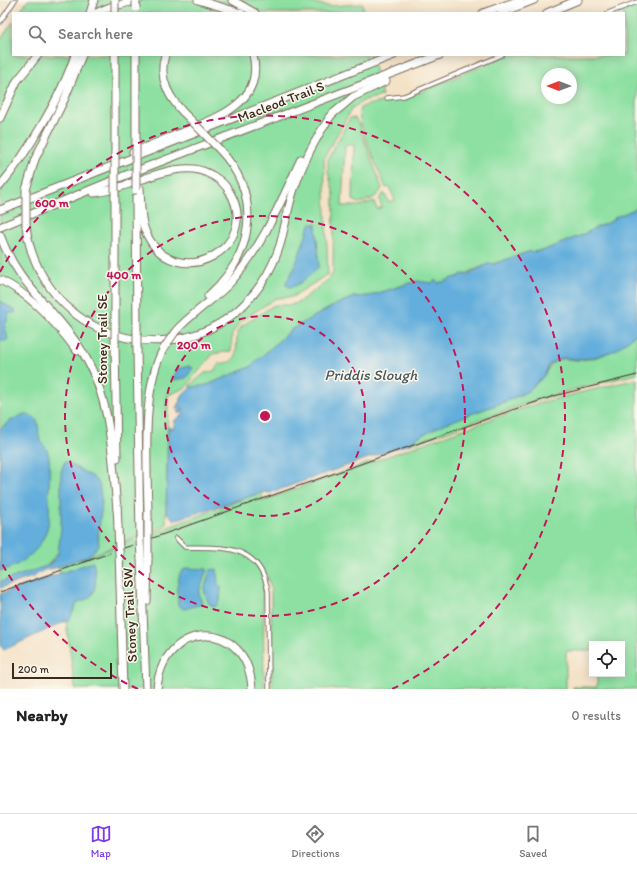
<!DOCTYPE html>
<style>
body{margin:0;font-family:Itim,sans-serif;background:#f2f2f2;color:#222}
.controls{position:absolute;right:12px;bottom:12px;display:grid;overflow:hidden;border-radius:0px;box-shadow:0 2px 10px #0003}
.controls button{width:36px;height:36px;display:grid;place-items:center;padding:0;border:0;border-bottom:1px solid #e0e0e0;background:#fff;color:#222;font:20px sans-serif}
.compass{position:absolute;left:541px;top:68px;width:36px;height:36px;border-radius:50%;background:#fff;box-shadow:0 2px 10px #0003;rotate:270deg}
.scale{position:absolute;left:12px;bottom:10px;width:100px;box-sizing:border-box;padding-left:4px;border:2px solid #3b2a1e;border-top:0;font-size:11px;line-height:14px;white-space:nowrap;color:#3b2a1e;-webkit-text-stroke:3px #fbf7ec;paint-order:stroke}
.list{margin:0;padding:0;list-style:none}
h2{display:flex;justify-content:space-between;align-items:center;height:52px;margin:0;padding:0 16px;font-size:17px}
h2 small{font-size:13px;font-weight:400;color:#767676}
.icon{flex:none;width:22px;height:22px;fill:none;stroke:currentColor;stroke-width:2;stroke-linecap:round;stroke-linejoin:round}
.map{position:relative;flex:none;width:637px;height:689px;overflow:hidden}
.search{position:absolute;background:#fff;box-shadow:0 2px 10px #0003;left:12px;right:12px;top:12px;height:44px;display:flex;align-items:center;gap:10px;box-sizing:border-box;padding:0 14px;border-radius:0px;color:#767676;font-size:15px}
.sheet{height:124px;background:#fff}
nav{display:flex;justify-content:space-around;align-items:center;box-sizing:border-box;height:56px;border-top:1px solid #e0e0e0;background:#fff;font-size:11px;color:#767676}
nav a{display:grid;justify-items:center;gap:2px}
nav .on{color:#7c3aed}
.map>svg:first-child{display:block}
.green{fill:#8de0a2;stroke:#648560;fill-rule:evenodd}
.water{fill:#64aedc;stroke:#506c7d}
.lines{fill:none;stroke-linecap:round;stroke-linejoin:round}
.minor-casing{stroke:#7c6a59;stroke-width:5.5}
.motorway-casing{stroke:#7c6a59;stroke-width:9}
.minor{stroke:#fff;stroke-width:3.5}
.motorway{stroke:#fff;stroke-width:7}
.rail{stroke:#3b2a1e;stroke-width:1}
.motorway-bridge-casing{stroke:#7c6a59;stroke-width:9;stroke-linecap:butt}
.motorway-bridge{stroke:#fff;stroke-width:7}
.ring{fill:none;stroke:#c2185b;stroke-width:2;stroke-dasharray:7 5}
.labels{text-anchor:middle;dominant-baseline:central;stroke-width:3;stroke-linejoin:round;paint-order:stroke}
.street-label{font-size:14px;fill:#3b2a1e;stroke:#fbf7ec}
.water-label{font-size:15px;font-style:italic;fill:#495860;stroke:#fbf7ec}
.centre{fill:#c2185b;stroke:#fbf7ec;stroke-width:2}
.ring-label{font-size:12px;text-anchor:middle;font-weight:bold;fill:#c2185b;stroke:#fbf7ec;stroke-width:3;stroke-linejoin:round;paint-order:stroke}
</style>
<div class="map">
<svg width="637" height="689" viewBox="0 0 637 689">
<rect width="100%" height="100%" fill="#fbf7ec"/>
<filter id="ink" filterUnits="userSpaceOnUse"><feTurbulence type="fractalNoise" baseFrequency=".025" numOctaves="2"/><feDisplacementMap in="SourceGraphic" scale="8" xChannelSelector="R" yChannelSelector="G"/><feConvolveMatrix kernelMatrix="1 2 1 2 8 2 1 2 1" color-interpolation-filters="sRGB"/></filter>
<filter id="wash" filterUnits="userSpaceOnUse"><feTurbulence type="fractalNoise" baseFrequency=".012" numOctaves="4" result="noise"/><feDisplacementMap in="SourceGraphic" scale="16" xChannelSelector="R" yChannelSelector="G"/><feGaussianBlur stdDeviation="0.9" result="paint"/><feColorMatrix in="noise" values="0 0 0 0 0 0 0 0 0 0 0 0 0 0 0 0 0 1.4 0 .05"/><feComposite in="paint" operator="in"/></filter>
<g filter="url(#wash)">
<rect width="100%" height="100%" fill="#f4e2c7"/>
<g class="green">
<path d="M28,0H301L327,6L363,4V13H19Z"/>
<path d="M637,5V208L616,217L610,222L599,226L582,235L542,251L528,252L493,264L490,263L446,282L407,284L369,296L354,297L335,305L292,329L250,367L207,385L193,388L189,386L205,373L214,371L219,364L230,362L236,356L237,334L242,326L274,305H291L299,302L328,280L333,273V267L334,194L328,172V159L350,118H355L358,123L382,188C378,198 368,201 358,203L353,200L354,145H345L342,206H359L374,201L377,209L382,207L379,199L384,193L389,202L395,200L389,187L386,188C381,175 354,118 360,108C374,101 393,102 408,97L508,55H624V13H616ZM547,74H571V98H547Z"/>
<path d="M13,22V55H371L382,96L365,100L352,108L324,158L328,274L292,297L276,298L241,321L232,334L231,351L213,354L185,388L168,395L166,525L78,561L262,492V501L517,410L558,398L637,379V689H573V687H597V674H622V644H592V651H566V689H272L271,592L269,580L263,569L264,689H75L59,568V551L47,566L0,583V40Z"/>
<path d="M637,333V374L572,390L513,408L408,445C428,420 498,410 527,391C533,387 541,380 545,374C549,368 549,364 556,361C564,356 572,361 580,360C602,359 621,347 637,333Z"/>
</g>
<g class="water">
<path d="M637,208V333L616,350L598,356L580,360L564,358L557,360L549,365L545,374L528,391L509,400L444,424L420,436L408,444L270,493L264,492L174,520L166,511L168,426L170,428L173,429L175,420L184,414L183,412L181,414L178,412L179,410L183,411V408H176L183,395L191,387L207,385L250,367L292,329L335,305L354,297L369,296L417,281L432,283L435,280L438,283C446,282 451,277 459,277L461,274L466,275L490,263L493,264L528,252L542,251L582,235L599,226L610,222L616,217Z"/>
<path d="M310,224H316L319,266C316,271 297,287 291,287C288,287 287,286 285,284L294,269Z"/>
<path d="M0,301L16,311L15,313H9L5,327L8,339L6,341L0,340Z"/>
<path d="M189,366L193,368L186,378L173,380L177,369Z"/>
<path d="M24,414C44,416 36,430 40,440C41,443 45,446 47,450C51,460 49,476 49,487C48,497 50,507 49,518C47,545 25,565 0,571V429L8,422Z"/>
<path d="M65,461L93,477L99,484L102,503L98,537L99,545L90,555L55,568L44,570L35,576L0,588V582L49,565L58,554L61,528V471Z"/>
<path d="M93,562C96,571 98,592 89,598C85,600 80,601 77,603L70,619L4,650L1,647L0,594Z"/>
<path d="M186,568L207,569L199,593L202,604L184,609L178,605L177,587L180,573Z"/>
<path d="M217,569L218,585L221,586L220,601L215,607L209,604L204,590L210,570Z"/>
</g>
</g>
<g filter="url(#ink)">
<g class="lines">
<defs>
<g id="minor">
<path d="M608,13L637,2"/>
<path d="M0,22L15,0"/>
<path d="M387,98L404,96L502,55"/>
<path d="M176,538L185,547C223,548 259,543 268,591L269,689"/>
</g>
<g id="motorway">
<path d="M198,0L241,13"/>
<path d="M232,0L255,13"/>
<path d="M90,13L94,0"/>
<path d="M96,13L110,7L139,0"/>
<path d="M483,13L520,0"/>
<path d="M501,13L534,0"/>
<path d="M547,13L578,0"/>
<path d="M115,55V153"/>
<path d="M136,55V144"/>
<path d="M165,55C157,81 172,103 191,120"/>
<path d="M329,117L353,97L386,81"/>
<path d="M0,118L17,81L38,55"/>
<path d="M133,152C152,145 170,137 188,130C221,116 264,101 253,55"/>
<path d="M0,186C27,154 62,95 75,55"/>
<path d="M26,190L35,159L65,98L82,55"/>
<path d="M94,193C127,190 160,166 194,169C207,171 222,179 229,191C264,247 177,295 147,235C140,221 141,204 140,188"/>
<path d="M115,196V327"/>
<path d="M136,198L137,332"/>
<path d="M0,210L394,55"/>
<path d="M26,226C31,270 59,309 98,328C126,341 157,344 187,337C233,325 266,289 280,245C285,227 288,207 294,189C303,162 316,137 332,114"/>
<path d="M0,227L131,173L440,55"/>
<path d="M0,235C18,286 53,306 80,348C112,397 112,454 117,510"/>
<path d="M0,280C31,294 57,324 77,351"/>
<path d="M208,296C254,255 263,197 220,150"/>
<path d="M175,332C191,313 213,301 230,283C262,248 281,201 301,159"/>
<path d="M115,343L117,458"/>
<path d="M137,347L140,540"/>
<path d="M117,505L118,527"/>
<path d="M148,518C148,471 140,389 164,348"/>
<path d="M119,551L123,689"/>
<path d="M141,558L146,689"/>
<path d="M147,601L148,558"/>
<path d="M157,689C162,620 248,616 252,689"/>
</g>
</defs>
<use href="#minor" class="minor-casing"/>
<use href="#motorway" class="motorway-casing"/>
<use href="#minor" class="minor"/>
<use href="#motorway" class="motorway"/>
<g class="rail">
<path d="M150,539L512,410L554,396L637,375"/>
<path d="M124,548L133,545"/>
<path d="M0,592L110,553"/>
</g>
<defs>
<g id="motorway-bridge">
<path d="M115,0V13"/>
<path d="M136,0V8"/>
<path d="M191,120L220,150"/>
<path d="M136,144V190"/>
<path d="M115,153V196"/>
<path d="M26,226V190"/>
<path d="M137,332V347"/>
<path d="M115,343V327"/>
<path d="M164,348L175,332"/>
<path d="M118,527L119,551"/>
<path d="M140,540L141,558"/>
<path d="M148,558V518"/>
</g>
</defs>
<use href="#motorway-bridge" class="motorway-bridge-casing"/>
<use href="#motorway-bridge" class="motorway-bridge"/>
</g>
</g>
<g class="ring">
<circle cx="265" cy="416" r="100"/>
<circle cx="265" cy="416" r="200"/>
<path d="M138 689A301 301 0 0 1 0 560M0 272A301 301 0 1 1 392 689"/>
</g>
<g class="labels">
<g class="street-label">
<text transform="translate(281 102) rotate(-21)">Macleod Trail S</text>
<text transform="translate(102 339) rotate(-90)">Stoney Trail SE</text>
<text transform="translate(130 615) rotate(-93)">Stoney Trail SW</text>
</g>
<g class="water-label">
<text x="371" y="375">Priddis Slough</text>
</g>
</g>
<circle cx="265" cy="416" r="6" class="centre"/>
<g class="ring-label">
<text x="52" y="207">600 m</text>
<text x="124" y="279">400 m</text>
<text x="194" y="349">200 m</text>
</g>
</svg>
<div class="controls">
<button><svg class="icon" aria-label="locate" viewBox="0 0 24 24"><circle cx="12" cy="12" r="6"/><path d="M12 2v4M12 18v4M2 12h4M18 12h4"/></svg></button>
</div>
<svg class="compass" viewBox="-18 -18 36 36"><path d="M0-13l5 13h-10z" fill="#e53935"/><path d="M0 13l5-13h-10z" fill="#767676"/></svg>
<div class="scale">200 m</div>
<div class="search"><svg class="icon" aria-label="search" viewBox="0 0 24 24"><circle cx="10" cy="10" r="6"/><path d="M15 15l6 6"/></svg>Search here</div>
</div>
<section class="sheet">
<h2>Nearby<small>0 results</small></h2>
<ul class="list">
</ul>
</section>
<nav>
<a class="on"><svg class="icon" aria-label="map" viewBox="0 0 24 24"><path d="M3 6l6-2 6 2 6-2v14l-6 2-6-2-6 2zM9 4v14M15 6v14"/></svg>Map</a>
<a><svg class="icon" aria-label="directions" viewBox="0 0 24 24"><path d="M12 3l9 9-9 9-9-9zM9 14v-3h6M13 9l2 2-2 2"/></svg>Directions</a>
<a><svg class="icon" aria-label="saved" viewBox="0 0 24 24"><path d="M7 4h10v16l-5-4-5 4z"/></svg>Saved</a>
</nav>
